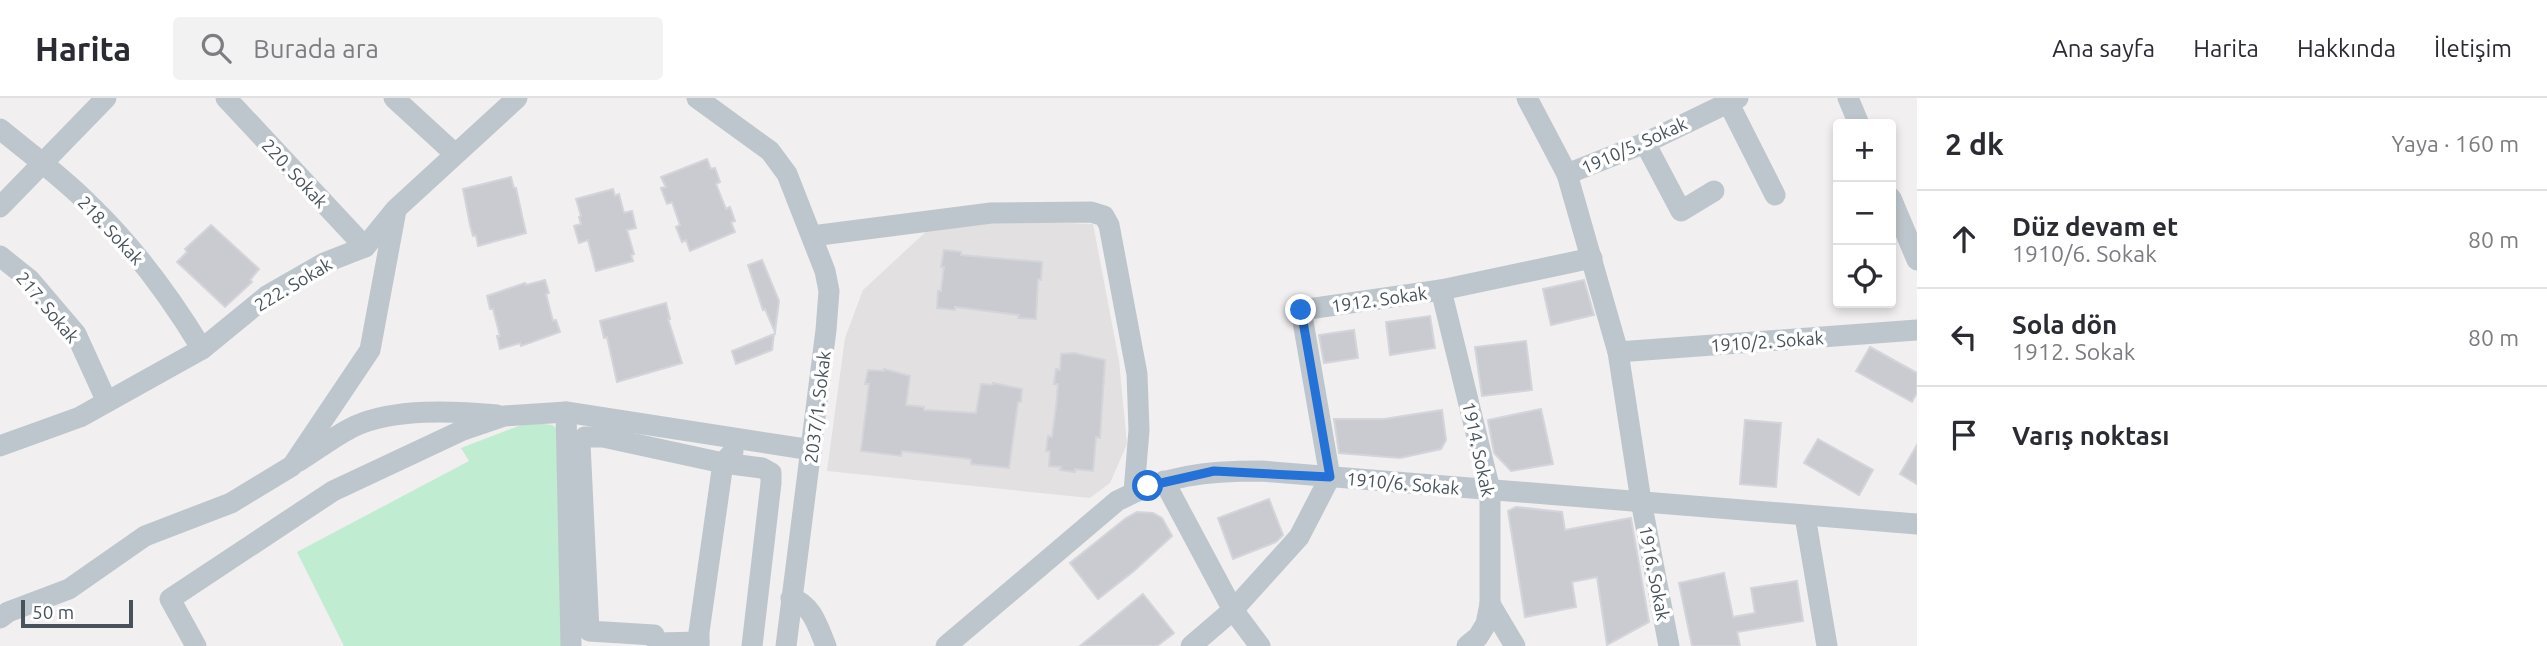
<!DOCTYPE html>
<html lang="tr">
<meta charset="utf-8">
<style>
body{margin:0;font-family:Ubuntu,sans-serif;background:#f2f2f3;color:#2b2b33}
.controls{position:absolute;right:21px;top:21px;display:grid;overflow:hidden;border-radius:7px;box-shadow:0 4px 10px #0003}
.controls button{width:63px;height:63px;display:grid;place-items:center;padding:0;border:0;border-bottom:2px solid #e1e1e2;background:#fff;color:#2b2b33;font:35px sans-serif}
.scale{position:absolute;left:21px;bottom:18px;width:112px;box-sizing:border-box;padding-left:7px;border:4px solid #48525b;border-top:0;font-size:19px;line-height:24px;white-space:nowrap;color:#48525b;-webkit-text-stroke:5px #fff;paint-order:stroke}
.stop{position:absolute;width:21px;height:21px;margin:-16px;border:5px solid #2472d7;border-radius:50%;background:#fff}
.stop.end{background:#2472d7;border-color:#fff;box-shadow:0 2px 7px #0008}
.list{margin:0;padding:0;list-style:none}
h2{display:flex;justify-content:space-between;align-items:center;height:91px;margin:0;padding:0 28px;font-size:30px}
h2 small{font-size:23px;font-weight:400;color:#7c7c81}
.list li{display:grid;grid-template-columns:46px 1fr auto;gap:21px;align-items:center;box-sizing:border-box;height:98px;padding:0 28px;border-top:2px solid #e1e1e2}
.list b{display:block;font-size:26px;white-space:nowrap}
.list p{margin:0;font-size:23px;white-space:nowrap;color:#7c7c81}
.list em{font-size:23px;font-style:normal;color:#7c7c81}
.icon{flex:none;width:38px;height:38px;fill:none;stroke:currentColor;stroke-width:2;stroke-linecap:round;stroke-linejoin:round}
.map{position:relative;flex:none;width:1917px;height:548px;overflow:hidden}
header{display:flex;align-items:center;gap:42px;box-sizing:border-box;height:98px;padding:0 35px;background:#fff;border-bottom:2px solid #e1e1e2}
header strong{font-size:33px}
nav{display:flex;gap:38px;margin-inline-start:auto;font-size:24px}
.search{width:490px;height:63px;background:#f2f2f3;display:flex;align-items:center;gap:18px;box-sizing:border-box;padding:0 24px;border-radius:7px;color:#7c7c81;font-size:26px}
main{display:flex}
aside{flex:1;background:#fff}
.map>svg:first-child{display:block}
.education{fill:#e2e0e0}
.green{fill:#c0ecd1}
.building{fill:#c9cbd1;stroke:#d3d5da;stroke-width:2}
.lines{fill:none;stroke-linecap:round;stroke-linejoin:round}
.minor{stroke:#bec6cd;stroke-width:21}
.route{stroke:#2472d7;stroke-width:9}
.labels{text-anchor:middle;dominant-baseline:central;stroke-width:7;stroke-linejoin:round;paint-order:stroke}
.street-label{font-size:18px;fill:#48525b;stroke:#fff}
</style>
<header>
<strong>Harita</strong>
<div class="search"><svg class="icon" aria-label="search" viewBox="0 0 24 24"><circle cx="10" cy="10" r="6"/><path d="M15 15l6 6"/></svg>Burada ara</div>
<nav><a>Ana sayfa</a><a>Harita</a><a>Hakkında</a><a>İletişim</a></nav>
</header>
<main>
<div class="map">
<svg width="1917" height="548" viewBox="0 0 1917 548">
<rect width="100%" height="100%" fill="#f1efef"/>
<path class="education" d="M985,122L1093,126L1119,263L1127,346L1110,385L1090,400L827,373L845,240L863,192L932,128Z"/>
<path class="green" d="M536,325L552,327L561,333L565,548H344L297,454L469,363L461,350L524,326Z"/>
<g class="building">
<path d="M707,61L711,71L715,70L720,84L716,86L726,111L730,109L735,123L731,124L735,134L690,153L686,142L682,144L676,129L680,127L672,104L667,106L661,90L666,89L661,79Z"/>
<path d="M511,79L514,90H516L526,135L478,148L476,137L473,138L470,127L463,91Z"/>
<path d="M613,91L615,98L619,96L624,115L632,113L636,130L627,132L634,156L631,157L633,163L596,173L588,142L579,145L574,128L581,126L579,119L581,118L576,101Z"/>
<path d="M211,127L259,171L250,182L252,184L225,209L177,164L187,154L185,151Z"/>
<path d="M944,152L961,154V157L1042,164L1041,182L1038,181L1036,221L1018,220L1019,217L955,209V212L937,210L938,193H941L944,169H941Z"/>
<path d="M762,162L779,203L775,234L765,211L763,212L748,167Z"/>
<path d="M545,182L549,195L546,196L553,223L556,222L560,234L521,248L520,245L500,251L497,238H500L493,211H490L487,198L525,185L526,187Z"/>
<path d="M1584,182L1594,217L1551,227L1543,191Z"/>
<path d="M666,205L670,221H668L682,265L617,284L607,239L604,240L600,223Z"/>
<path d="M1430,218L1435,250L1390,257L1386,224Z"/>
<path d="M1354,232L1358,260L1324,265L1319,237Z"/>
<path d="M774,236L772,252L736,266L732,253Z"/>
<path d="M1526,243L1532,292L1482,298L1475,249Z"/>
<path d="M1870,249L1917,275V295L1912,304L1856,273Z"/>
<path d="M1074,255L1105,262L1100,340L1096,339L1093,373L1075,371V374L1060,372L1061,369L1049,368L1050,353H1046L1048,338L1052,339L1056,309L1058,286H1054L1056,271L1060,272L1061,256Z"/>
<path d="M884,271L910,278L906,307L924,309V312L976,315L981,286L992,287L993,285L1022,291L1021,304H1018L1009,370L971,366V361L902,353L901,358L861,353L869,286H865L868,272L884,273Z"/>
<path d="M1541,311L1553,366L1511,373L1494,355L1488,322Z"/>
<path d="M1442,312L1446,342L1441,351L1400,360L1339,355L1334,321H1384Z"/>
<path d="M1745,322L1781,325L1776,389L1740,386Z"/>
<path d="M1818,341L1873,372L1859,397L1804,365Z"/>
<path d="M1917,347V386L1900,376Z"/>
<path d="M1269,401L1283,437L1276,444L1233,461L1218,420Z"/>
<path d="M1516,409L1562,414L1565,432L1631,420L1649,524L1607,547L1597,479L1572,484L1576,509L1525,519L1508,413Z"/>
<path d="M1137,414L1153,415L1162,420L1172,438L1134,473L1098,501L1070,465L1126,420Z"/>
<path d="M1724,475L1733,519L1755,515L1751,490L1797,483L1803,523L1737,534L1740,548H1692L1679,485Z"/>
<path d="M1143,496L1174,535L1157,548H1080Z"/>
</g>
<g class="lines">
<g class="minor">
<path d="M226,0L365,149"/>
<path d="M394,0L455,56"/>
<path d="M697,0L770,53L787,76L825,173L829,193L826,232L786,548"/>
<path d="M1527,0L1567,76L1618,254L1641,403L1669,548"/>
<path d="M1726,0L1775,97"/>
<path d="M1848,0L1859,26"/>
<path d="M0,31C32,57 66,82 94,111C137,153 171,200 202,251"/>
<path d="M1645,45L1681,113L1714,93"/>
<path d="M1567,76L1645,45L1738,0"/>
<path d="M1891,100L1917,162"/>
<path d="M0,109L106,0"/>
<path d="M812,138L991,115L1091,114L1104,118L1109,127L1137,276L1139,332L1134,394"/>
<path d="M0,158L30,182L76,236L107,304"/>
<path d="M1441,192L1490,392V506L1486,526L1478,539L1467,548"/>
<path d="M1618,254L1917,232"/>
<path d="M566,314L571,548"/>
<path d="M0,348L80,319L202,251L268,197L324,165L365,149L396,111L517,0"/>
<path d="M299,363C317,352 336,337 355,328C395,310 454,313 497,317"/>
<path d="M1164,383L1233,512L1260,548"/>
<path d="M1805,418L1827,548"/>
<path d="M791,500C812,506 818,529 826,548"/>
<path d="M1490,506L1515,548"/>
<path d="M0,520L8,514L69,491L145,438L231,405L292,368L370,252L396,112"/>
<path d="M658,545L699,544"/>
<path d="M196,548L170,501L333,393L463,332L504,318L566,314L812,352"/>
<path d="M658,548L654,537L589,533L580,345L585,339H603L723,365L762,370L771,375V385L752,548"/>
<path d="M699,548V534L723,365L733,354"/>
<path d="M946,548L1117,403C1166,377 1207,373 1261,373L1917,426"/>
<path d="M1191,548L1233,512L1299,439L1330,379L1301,212L1441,192L1592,160"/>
</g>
</g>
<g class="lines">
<path class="route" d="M1148,388L1214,373L1330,379L1301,212"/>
</g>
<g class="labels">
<g class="street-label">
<text transform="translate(1634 47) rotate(-24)">1910/5. Sokak</text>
<text transform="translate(295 75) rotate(47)">220. Sokak</text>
<text transform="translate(111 132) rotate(47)">218. Sokak</text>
<text transform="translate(293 186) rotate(-31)">222. Sokak</text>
<text transform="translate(1379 201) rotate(-8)">1912. Sokak</text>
<text transform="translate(48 209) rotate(50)">217. Sokak</text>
<text transform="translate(1767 243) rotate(-4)">1910/2. Sokak</text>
<text transform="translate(817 309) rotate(-83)">2037/1. Sokak</text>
<text transform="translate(1479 351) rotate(78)">1914. Sokak</text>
<text transform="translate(1403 385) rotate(5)">1910/6. Sokak</text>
<text transform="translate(1655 475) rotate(79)">1916. Sokak</text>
</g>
</g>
</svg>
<div class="controls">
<button>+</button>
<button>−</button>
<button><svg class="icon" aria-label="locate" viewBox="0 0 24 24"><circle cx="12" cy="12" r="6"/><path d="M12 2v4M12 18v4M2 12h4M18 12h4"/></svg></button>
</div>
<div class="scale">50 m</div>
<div class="stop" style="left:1148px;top:388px"></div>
<div class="stop end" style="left:1301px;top:212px"></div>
</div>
<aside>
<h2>2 dk<small>Yaya · 160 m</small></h2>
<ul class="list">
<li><svg class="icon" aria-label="ahead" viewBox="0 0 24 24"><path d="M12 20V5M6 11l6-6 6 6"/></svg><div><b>Düz devam et</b><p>1910/6. Sokak</p></div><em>80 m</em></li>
<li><svg class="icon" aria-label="left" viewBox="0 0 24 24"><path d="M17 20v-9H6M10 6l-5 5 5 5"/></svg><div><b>Sola dön</b><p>1912. Sokak</p></div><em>80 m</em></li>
<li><svg class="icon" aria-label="arrive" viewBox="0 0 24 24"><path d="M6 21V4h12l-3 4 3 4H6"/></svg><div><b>Varış noktası</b></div></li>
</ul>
</aside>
</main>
